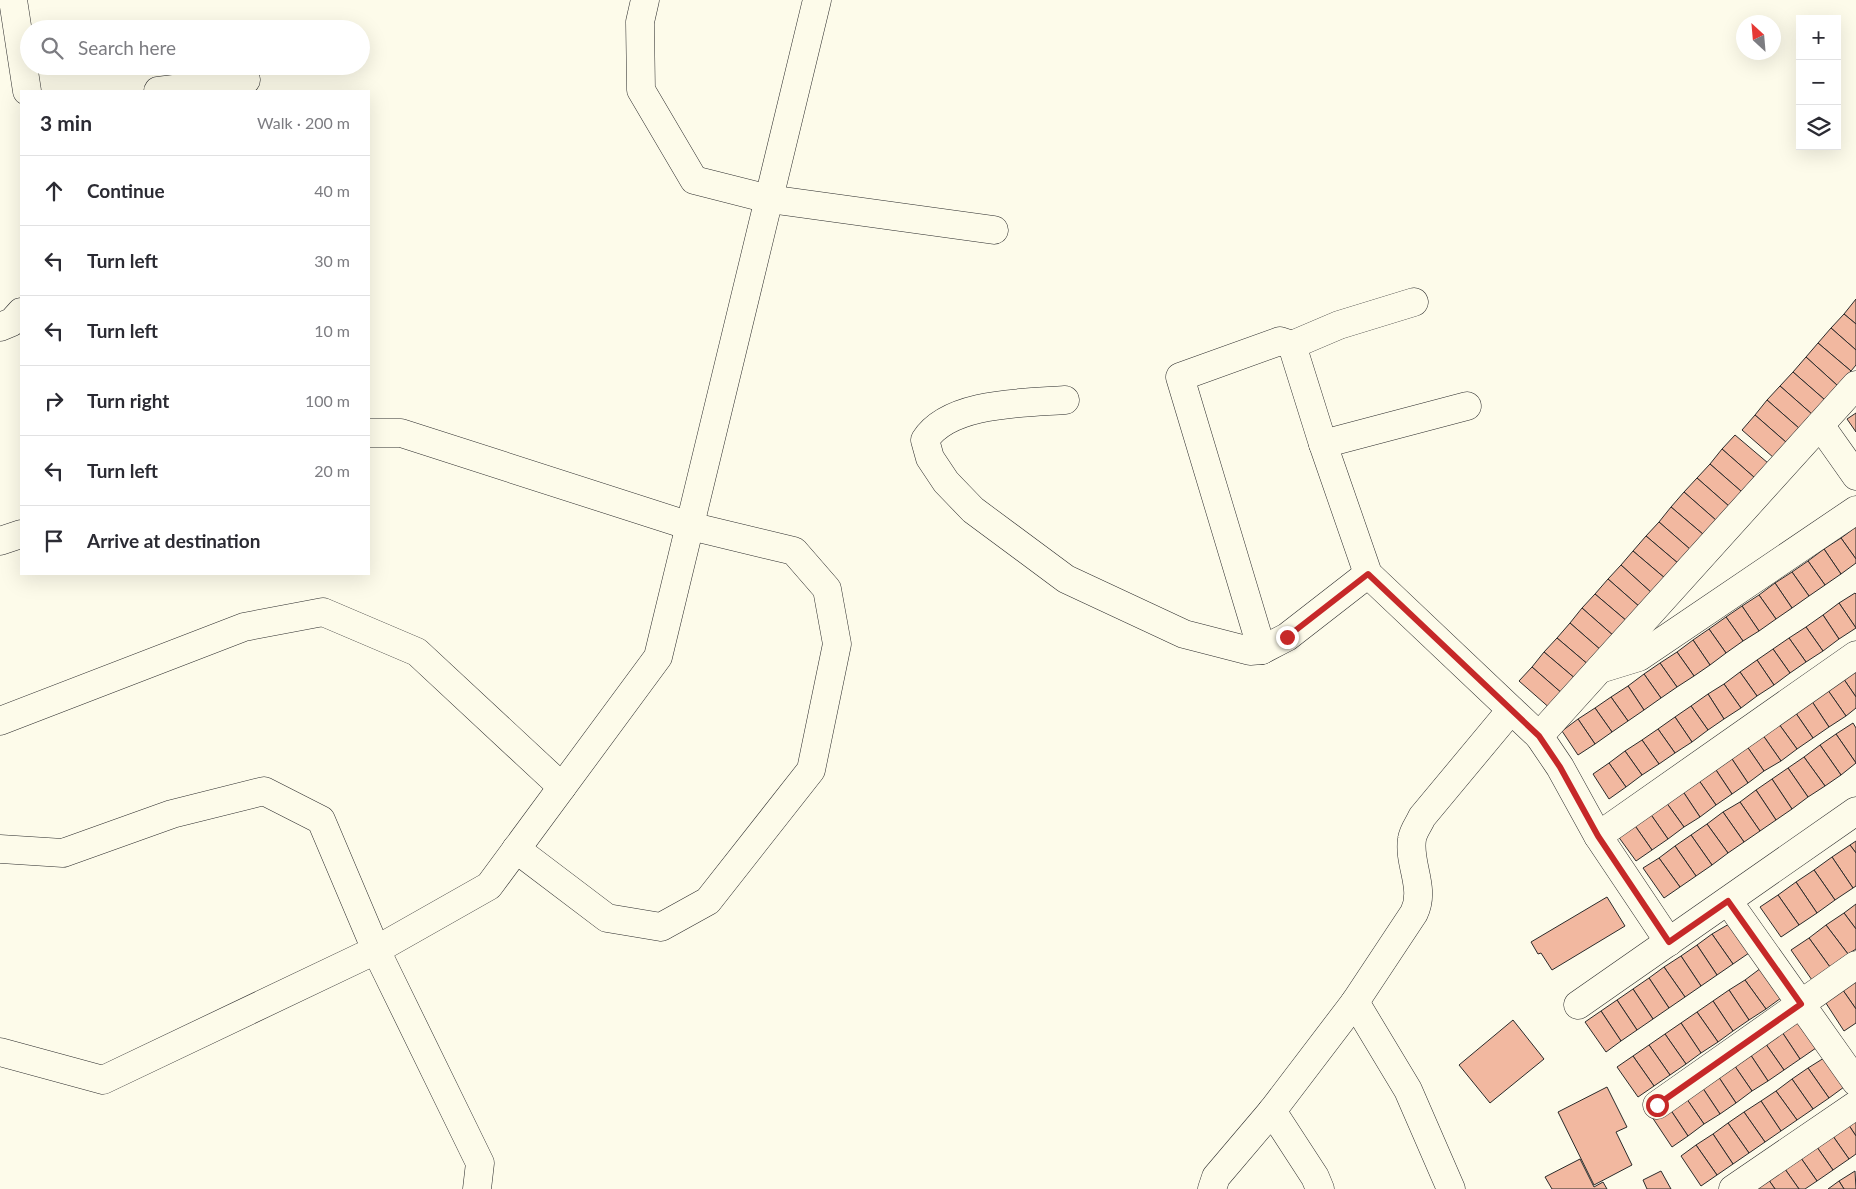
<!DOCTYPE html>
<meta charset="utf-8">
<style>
body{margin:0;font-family:Lato,sans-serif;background:#f7f7f7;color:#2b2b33}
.controls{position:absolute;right:15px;top:15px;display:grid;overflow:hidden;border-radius:0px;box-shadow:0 5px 20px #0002}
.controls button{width:45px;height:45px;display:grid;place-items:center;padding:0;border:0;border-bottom:1px solid #e1e1e2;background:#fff;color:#2b2b33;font:25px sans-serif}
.compass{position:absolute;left:1736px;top:15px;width:45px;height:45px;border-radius:50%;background:#fff;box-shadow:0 5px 20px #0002;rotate:334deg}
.stop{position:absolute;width:15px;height:15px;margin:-11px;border:4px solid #c62828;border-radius:50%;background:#fff}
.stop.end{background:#c62828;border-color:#fff;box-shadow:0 1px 5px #0008}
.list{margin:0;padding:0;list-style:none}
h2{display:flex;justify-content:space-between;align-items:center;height:65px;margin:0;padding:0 20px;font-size:21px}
h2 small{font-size:16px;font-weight:400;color:#7c7c81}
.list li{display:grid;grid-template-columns:32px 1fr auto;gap:15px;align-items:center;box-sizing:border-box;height:70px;padding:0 20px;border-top:1px solid #e1e1e2}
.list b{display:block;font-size:19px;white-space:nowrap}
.list em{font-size:16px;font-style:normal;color:#7c7c81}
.icon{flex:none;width:28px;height:28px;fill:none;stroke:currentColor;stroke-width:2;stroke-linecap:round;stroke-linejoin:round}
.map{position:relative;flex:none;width:1856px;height:1189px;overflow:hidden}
.search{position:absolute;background:#fff;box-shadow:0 5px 20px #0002;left:20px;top:20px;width:350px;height:55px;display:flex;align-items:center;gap:12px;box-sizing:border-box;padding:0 18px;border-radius:28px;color:#7c7c81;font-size:19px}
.panel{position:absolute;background:#fff;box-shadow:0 5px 20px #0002;left:20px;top:90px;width:350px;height:485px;border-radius:0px}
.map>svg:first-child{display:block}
.building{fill:#f2b8a0;stroke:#2b2b2b}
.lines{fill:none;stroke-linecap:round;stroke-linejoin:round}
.street-casing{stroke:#2b2b2b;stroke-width:29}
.secondary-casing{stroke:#2b2b2b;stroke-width:29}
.street{stroke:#fdfbea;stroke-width:28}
.secondary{stroke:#fdfbea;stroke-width:28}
.route{stroke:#c62828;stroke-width:6}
</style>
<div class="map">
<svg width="1856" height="1189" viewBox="0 0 1856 1189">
<rect width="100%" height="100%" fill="#fdfbea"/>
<g class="building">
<path d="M1856,299V324L1844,314Z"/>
<path d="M1844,314L1856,324V350L1831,328Z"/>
<path d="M1831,328L1856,350V365L1851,371L1818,343Z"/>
<path d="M1818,343L1851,371L1838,386L1806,357Z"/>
<path d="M1806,357L1838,386L1825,400L1793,372Z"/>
<path d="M1793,372L1825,400L1813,415L1780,386Z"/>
<path d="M1780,386L1813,415L1800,429L1767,400Z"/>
<path d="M1767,400L1800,429L1787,443L1755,415Z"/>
<path d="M1856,413V432L1847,419Z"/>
<path d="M1755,415L1787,443L1774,458L1742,430Z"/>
<path d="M1735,435L1768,463L1755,478L1722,449Z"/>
<path d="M1722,449L1755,478L1742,492L1710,464Z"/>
<path d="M1710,464L1742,492L1730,507L1697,478Z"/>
<path d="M1697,478L1730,507L1717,521L1684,492Z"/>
<path d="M1684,492L1717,521L1704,535L1671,507Z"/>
<path d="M1671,507L1704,535L1691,550L1659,522Z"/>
<path d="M1659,522L1691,550L1679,564L1646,536Z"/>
<path d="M1856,527V559L1841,538Z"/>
<path d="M1646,536L1679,564L1666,579L1633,551Z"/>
<path d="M1841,538L1856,559V563L1841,574L1824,549Z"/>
<path d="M1824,549L1841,574L1825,585L1808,561Z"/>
<path d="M1633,551L1666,579L1653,594L1621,565Z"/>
<path d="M1808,561L1825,585L1809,596L1792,572Z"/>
<path d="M1621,565L1653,594L1641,608L1608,579Z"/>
<path d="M1792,572L1809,596L1792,608L1775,583Z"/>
<path d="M1608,579L1641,608L1628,622L1595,594Z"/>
<path d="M1775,583L1792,608L1776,619L1759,595Z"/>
<path d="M1855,593L1856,594V628L1839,603Z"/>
<path d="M1595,594L1628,622L1615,637L1582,608Z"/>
<path d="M1759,595L1776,619L1759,631L1742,606Z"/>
<path d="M1839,603L1856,628L1839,639L1823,615Z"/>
<path d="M1742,606L1759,631L1743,641L1726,617Z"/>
<path d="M1582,608L1615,637L1602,651L1570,623Z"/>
<path d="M1823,615L1839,639L1823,651L1806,627Z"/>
<path d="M1726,617L1743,641L1726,653L1709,629Z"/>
<path d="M1570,623L1602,651L1590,666L1557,638Z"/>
<path d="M1806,627L1823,651L1806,662L1789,638Z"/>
<path d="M1709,629L1726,653L1710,665L1693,640Z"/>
<path d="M1557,638L1590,666L1577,680L1544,652Z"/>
<path d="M1789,638L1806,662L1790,673L1773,649Z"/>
<path d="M1693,640L1710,665L1694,676L1677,652Z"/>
<path d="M1773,649L1790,673L1774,685L1757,660Z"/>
<path d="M1544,652L1577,680L1564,695L1532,667Z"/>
<path d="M1677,652L1694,676L1677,687L1660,663Z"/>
<path d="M1757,660L1774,685L1757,696L1740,672Z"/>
<path d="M1660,663L1677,687L1661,698L1644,674Z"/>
<path d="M1856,664V697L1841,675Z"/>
<path d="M1532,667L1564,695L1552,710L1519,681Z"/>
<path d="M1740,672L1757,696L1741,708L1724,684Z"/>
<path d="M1644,674L1661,698L1644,710L1628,686Z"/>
<path d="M1841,675L1856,697V708L1846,716L1825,686Z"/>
<path d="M1724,684L1741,708L1724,719L1708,694Z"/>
<path d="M1628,686L1644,710L1628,721L1611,697Z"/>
<path d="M1825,686L1846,716L1829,727L1809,697Z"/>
<path d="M1708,694L1724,719L1708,730L1691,706Z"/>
<path d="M1611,697L1628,721L1612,732L1595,708Z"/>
<path d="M1809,697L1829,727L1813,738L1793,709Z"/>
<path d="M1691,706L1708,730L1692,742L1675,717Z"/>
<path d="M1595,708L1612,732L1595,744L1578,719Z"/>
<path d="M1793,709L1813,738L1797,749L1776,720Z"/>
<path d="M1675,717L1692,742L1675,753L1658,729Z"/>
<path d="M1578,719L1595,744L1578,755L1562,731Z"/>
<path d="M1776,720L1797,749L1781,761L1760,731Z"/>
<path d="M1853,723L1856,728V763L1836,734Z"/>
<path d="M1658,729L1675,753L1659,764L1642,740Z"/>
<path d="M1760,731L1781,761L1764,771L1744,742Z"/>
<path d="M1836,734L1856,763L1841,775L1820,745Z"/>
<path d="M1642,740L1659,764L1642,775L1625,751Z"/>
<path d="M1744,742L1764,771L1748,783L1728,753Z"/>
<path d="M1820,745L1841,775L1825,786L1804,757Z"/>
<path d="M1625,751L1642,775L1626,787L1609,763Z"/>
<path d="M1728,753L1748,783L1732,794L1712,764Z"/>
<path d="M1804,757L1825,786L1808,797L1788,768Z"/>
<path d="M1609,763L1626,787L1609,799L1593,774Z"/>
<path d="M1712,764L1732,794L1716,805L1696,776Z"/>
<path d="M1788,768L1808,797L1792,809L1772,779Z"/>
<path d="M1696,776L1716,805L1700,817L1680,787Z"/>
<path d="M1772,779L1792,809L1776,820L1756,790Z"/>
<path d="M1680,787L1700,817L1684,827L1663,798Z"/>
<path d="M1756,790L1776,820L1760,831L1740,802Z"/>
<path d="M1663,798L1684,827L1668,839L1647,809Z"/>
<path d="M1740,802L1760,831L1744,842L1723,812Z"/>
<path d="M1647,809L1668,839L1652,850L1631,820Z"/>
<path d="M1723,812L1744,842L1728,853L1707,824Z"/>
<path d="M1631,820L1652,850L1636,861L1615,832Z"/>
<path d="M1707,824L1728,853L1712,865L1691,835Z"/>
<path d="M1691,835L1712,865L1696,876L1675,846Z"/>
<path d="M1856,841V853L1850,845Z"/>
<path d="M1850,845L1856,853V886L1853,888L1832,857Z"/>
<path d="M1675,846L1696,876L1680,887L1659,858Z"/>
<path d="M1832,857L1853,888L1835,900L1814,870Z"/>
<path d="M1659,858L1680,887L1664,898L1643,868Z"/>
<path d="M1814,870L1835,900L1817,913L1796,882Z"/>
<path d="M1796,882L1817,913L1799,925L1778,895Z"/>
<path d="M1778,895L1799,925L1781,937L1760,907Z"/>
<path d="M1607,897L1625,926L1552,970L1541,953L1538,954L1531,942Z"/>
<path d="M1856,904V929L1844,913Z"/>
<path d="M1844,913L1856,929V949L1848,954L1826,925Z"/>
<path d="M1729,924L1749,953L1733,964L1712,934Z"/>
<path d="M1826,925L1848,954L1830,967L1809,938Z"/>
<path d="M1712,934L1733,964L1717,975L1697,945Z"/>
<path d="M1809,938L1830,967L1812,980L1791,950Z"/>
<path d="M1697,945L1717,975L1701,986L1681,956Z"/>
<path d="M1681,956L1701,986L1685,997L1664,967Z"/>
<path d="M1664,967L1685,997L1669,1008L1649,978Z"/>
<path d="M1761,968L1781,998L1766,1009L1745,980Z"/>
<path d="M1856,975V1009L1840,986Z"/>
<path d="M1649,978L1669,1008L1653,1019L1633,989Z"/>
<path d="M1745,980L1766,1009L1749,1020L1729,990Z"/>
<path d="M1840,986L1856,1009V1023L1844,1031L1822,997Z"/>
<path d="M1633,989L1653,1019L1637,1030L1617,1000Z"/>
<path d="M1729,990L1749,1020L1733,1031L1713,1001Z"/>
<path d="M1617,1000L1637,1030L1621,1041L1601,1011Z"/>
<path d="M1713,1001L1733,1031L1718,1042L1697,1012Z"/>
<path d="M1601,1011L1621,1041L1606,1052L1585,1022Z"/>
<path d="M1697,1012L1718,1042L1701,1053L1681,1023Z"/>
<path d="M1795,1018L1816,1048L1800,1059L1780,1029Z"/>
<path d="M1513,1020L1544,1059L1490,1103L1459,1065Z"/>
<path d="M1681,1023L1701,1053L1686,1064L1665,1034Z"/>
<path d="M1780,1029L1800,1059L1784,1070L1763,1040Z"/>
<path d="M1665,1034L1686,1064L1670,1075L1649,1045Z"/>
<path d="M1763,1040L1784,1070L1768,1081L1748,1051Z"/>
<path d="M1649,1045L1670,1075L1654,1086L1633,1056Z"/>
<path d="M1748,1051L1768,1081L1752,1091L1732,1062Z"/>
<path d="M1633,1056L1654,1086L1638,1097L1617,1067Z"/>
<path d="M1824,1058L1844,1087L1829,1098L1808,1068Z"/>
<path d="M1732,1062L1752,1091L1736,1103L1716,1073Z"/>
<path d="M1808,1068L1829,1098L1813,1109L1792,1079Z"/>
<path d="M1716,1073L1736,1103L1720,1114L1700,1084Z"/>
<path d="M1792,1079L1813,1109L1797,1120L1776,1091Z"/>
<path d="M1700,1084L1720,1114L1704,1124L1684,1095Z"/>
<path d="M1607,1087L1627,1127L1616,1132L1632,1165L1594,1185L1558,1112Z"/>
<path d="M1776,1091L1797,1120L1781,1131L1761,1101Z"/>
<path d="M1684,1095L1704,1124L1688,1136L1668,1106Z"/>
<path d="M1761,1101L1781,1131L1765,1142L1744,1112Z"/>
<path d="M1668,1106L1688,1136L1672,1147L1652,1117Z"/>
<path d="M1856,1110V1136L1844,1118Z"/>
<path d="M1744,1112L1765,1142L1749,1153L1728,1123Z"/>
<path d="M1844,1118L1856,1136V1154L1849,1159L1828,1129Z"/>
<path d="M1728,1123L1749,1153L1733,1164L1713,1134Z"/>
<path d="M1828,1129L1849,1159L1833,1170L1812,1140Z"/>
<path d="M1713,1134L1733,1164L1717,1175L1696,1145Z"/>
<path d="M1812,1140L1833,1170L1817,1181L1796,1151Z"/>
<path d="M1696,1145L1717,1175L1701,1186L1681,1156Z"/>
<path d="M1796,1151L1817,1181L1805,1189H1799L1780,1162Z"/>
<path d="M1580,1159L1594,1187L1603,1182L1607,1189H1552L1545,1177Z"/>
<path d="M1780,1162L1799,1189H1775L1764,1173Z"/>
<path d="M1661,1171L1671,1189H1647L1643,1180Z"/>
<path d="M1855,1171L1856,1189H1844L1839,1181Z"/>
<path d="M1764,1173L1775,1189H1751Z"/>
<path d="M1839,1181L1844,1189H1828Z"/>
</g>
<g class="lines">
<defs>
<g id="street">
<path d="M13,0L27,91"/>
<path d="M645,0L640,22L641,90L694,180L769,199L994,230"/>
<path d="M158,91L246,80"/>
<path d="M0,327L12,322L21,312"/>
<path d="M1292,345L1339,325L1414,302"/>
<path d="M1065,400C1024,403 949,402 925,440L930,458L946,482L973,510L1066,579L1184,634L1250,651L1262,650L1287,637L1368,574"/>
<path d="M1820,425L1856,476"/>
<path d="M369,433H401L690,526L794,551L827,589L837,644L811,770L708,901L661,927L607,918L516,849"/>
<path d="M1323,444L1467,406"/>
<path d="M0,541L21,534"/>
<path d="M1262,650L1180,377L1280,341L1292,345L1323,444L1368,574L1539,736"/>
<path d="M1600,669L1639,657L1856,510"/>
<path d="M0,721L244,627L323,612L417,652L562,787"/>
<path d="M1598,836L1856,655"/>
<path d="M0,849L63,853L172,814L264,791L321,820L376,950L103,1080L0,1052"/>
<path d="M1728,901L1856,1082"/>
<path d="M1669,942L1598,836L1560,767L1539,736L1856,385"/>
<path d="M1355,1002L1408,1090L1451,1189"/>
<path d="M1578,1005L1856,811"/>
<path d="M1657,1105L1856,965"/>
<path d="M1272,1111L1315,1177L1320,1189"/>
<path d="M1212,1189L1216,1177L1272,1111L1355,1002L1414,913C1426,888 1408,864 1412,839C1413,831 1419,824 1422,817L1511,710"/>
<path d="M1733,1189L1856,1105"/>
</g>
<path id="secondary" d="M477,1189L480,1163L376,950L489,886L658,657L817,0"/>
</defs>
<use href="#street" class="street-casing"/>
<use href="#secondary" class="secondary-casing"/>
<use href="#street" class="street"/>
<use href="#secondary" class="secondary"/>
</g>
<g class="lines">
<path class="route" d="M1287,637L1368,574L1539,736L1560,767L1598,836L1669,942L1728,901L1801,1004L1657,1105"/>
</g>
</svg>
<div class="controls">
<button>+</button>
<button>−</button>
<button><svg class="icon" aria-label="layers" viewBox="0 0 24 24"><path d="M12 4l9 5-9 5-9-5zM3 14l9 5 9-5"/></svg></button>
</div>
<svg class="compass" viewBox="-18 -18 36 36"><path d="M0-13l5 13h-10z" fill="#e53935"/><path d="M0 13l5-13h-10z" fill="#7c7c81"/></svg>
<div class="stop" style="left:1657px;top:1105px"></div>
<div class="stop end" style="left:1287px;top:637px"></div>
<div class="search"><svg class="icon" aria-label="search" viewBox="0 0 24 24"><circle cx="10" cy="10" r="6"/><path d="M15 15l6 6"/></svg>Search here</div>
<section class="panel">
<h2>3 min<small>Walk · 200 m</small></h2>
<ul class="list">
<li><svg class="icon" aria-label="ahead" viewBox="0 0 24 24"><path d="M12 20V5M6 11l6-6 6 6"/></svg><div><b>Continue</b></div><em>40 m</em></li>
<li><svg class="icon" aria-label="left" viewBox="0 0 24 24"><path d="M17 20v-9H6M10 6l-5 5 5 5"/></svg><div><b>Turn left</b></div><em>30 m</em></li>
<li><svg class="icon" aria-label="left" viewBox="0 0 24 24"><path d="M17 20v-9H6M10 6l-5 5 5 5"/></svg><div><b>Turn left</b></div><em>10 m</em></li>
<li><svg class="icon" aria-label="right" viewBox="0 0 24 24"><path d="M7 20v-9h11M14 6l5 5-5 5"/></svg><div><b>Turn right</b></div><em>100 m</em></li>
<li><svg class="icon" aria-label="left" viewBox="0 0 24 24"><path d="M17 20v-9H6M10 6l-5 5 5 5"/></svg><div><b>Turn left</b></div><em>20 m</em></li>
<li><svg class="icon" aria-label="arrive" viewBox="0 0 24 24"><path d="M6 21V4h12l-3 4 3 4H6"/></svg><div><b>Arrive at destination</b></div></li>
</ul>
</section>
</div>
